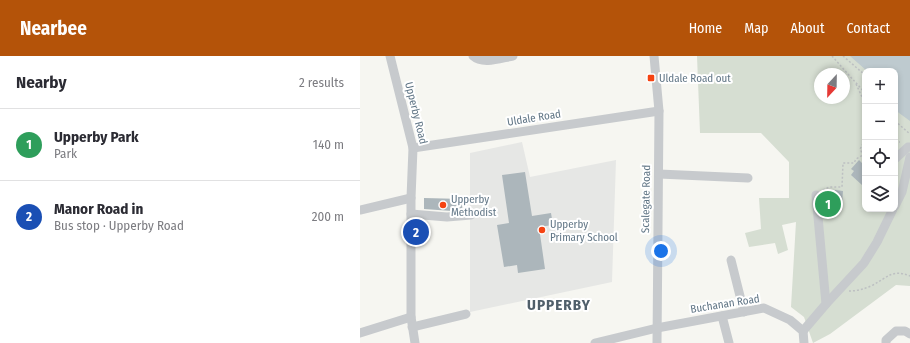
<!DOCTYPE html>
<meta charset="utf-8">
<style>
body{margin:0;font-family:"Fira Sans Condensed",sans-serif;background:#f7f7f7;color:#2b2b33}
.controls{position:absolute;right:12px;top:12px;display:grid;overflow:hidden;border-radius:8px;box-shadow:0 2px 6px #0003}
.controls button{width:36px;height:36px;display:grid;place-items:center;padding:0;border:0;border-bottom:1px solid #e1e1e2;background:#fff;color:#2b2b33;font:20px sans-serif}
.compass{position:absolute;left:454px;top:12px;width:36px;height:36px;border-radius:50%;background:#fff;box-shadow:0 2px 6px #0003;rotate:202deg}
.you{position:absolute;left:301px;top:195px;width:14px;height:14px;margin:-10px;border:3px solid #fff;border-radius:50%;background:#1a73e8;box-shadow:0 0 0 6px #1a73e833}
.badge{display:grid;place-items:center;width:26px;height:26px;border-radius:50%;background:#b45309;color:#fff;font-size:13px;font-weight:700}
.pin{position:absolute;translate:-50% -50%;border:2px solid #fff;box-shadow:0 1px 4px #0006}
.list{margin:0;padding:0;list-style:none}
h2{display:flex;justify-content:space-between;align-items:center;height:52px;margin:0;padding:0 16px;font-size:17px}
h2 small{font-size:13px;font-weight:400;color:#7c7c81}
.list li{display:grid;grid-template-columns:26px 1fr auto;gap:12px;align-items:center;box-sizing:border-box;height:72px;padding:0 16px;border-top:1px solid #e1e1e2}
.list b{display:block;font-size:15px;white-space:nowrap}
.list p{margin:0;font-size:13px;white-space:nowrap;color:#7c7c81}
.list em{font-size:13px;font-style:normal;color:#7c7c81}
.icon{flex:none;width:22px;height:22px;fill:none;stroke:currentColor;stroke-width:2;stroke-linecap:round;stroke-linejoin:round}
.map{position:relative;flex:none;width:550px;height:287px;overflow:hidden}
header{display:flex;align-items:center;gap:24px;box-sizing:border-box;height:56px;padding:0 20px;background:#b45309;color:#fff}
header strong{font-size:19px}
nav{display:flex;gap:22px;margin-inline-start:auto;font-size:14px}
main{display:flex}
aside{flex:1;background:#fff}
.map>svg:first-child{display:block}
.built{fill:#e6e7e5}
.green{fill:#d6ded2;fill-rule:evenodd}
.water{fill:#becacf}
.building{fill:#acb6bb}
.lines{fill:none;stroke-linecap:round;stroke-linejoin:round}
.path{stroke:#bdc0c2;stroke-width:1.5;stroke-dasharray:2 2;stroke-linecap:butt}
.minor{stroke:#c7cacd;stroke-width:9}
.poi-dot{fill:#f54312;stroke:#fff;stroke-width:1.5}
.labels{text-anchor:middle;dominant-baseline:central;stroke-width:4;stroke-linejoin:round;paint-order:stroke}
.poi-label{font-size:11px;fill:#617686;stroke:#fff;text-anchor:start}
.street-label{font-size:11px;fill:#617686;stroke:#fff}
.district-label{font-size:15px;font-weight:bold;letter-spacing:1px;fill:#505f6a;stroke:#fff}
</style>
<header>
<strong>Nearbee</strong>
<nav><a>Home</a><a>Map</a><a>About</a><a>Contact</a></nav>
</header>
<main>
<aside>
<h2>Nearby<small>2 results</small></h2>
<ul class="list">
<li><span class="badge" style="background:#2e9e5b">1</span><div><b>Upperby Park</b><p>Park</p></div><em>140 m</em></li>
<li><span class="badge" style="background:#1a4fb4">2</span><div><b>Manor Road in</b><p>Bus stop · Upperby Road</p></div><em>200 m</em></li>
</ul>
</aside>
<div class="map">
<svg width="550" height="287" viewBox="0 0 550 287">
<rect width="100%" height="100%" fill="#f6f6f1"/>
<path class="built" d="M162,86L170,121L256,104L252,226L110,256V97Z"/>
<path class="green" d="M337,0H550V230L536,229L470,278L453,287L444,261L431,251L436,166L422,169L428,194L418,198L415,187L389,191L385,177L401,173L399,142H429V106L401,77H340ZM505,15H535V153H505ZM460,18H484V42H460Z"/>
<path class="water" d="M490,0H550V65L535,54V15H507Z"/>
<g class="building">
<path d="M499,104L505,110V126L502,129L491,119L494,115L491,113Z"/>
<path d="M165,116L172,160L191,157L193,169L179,171L185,213L158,217L157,209L144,211L137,169L149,167L142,119Z"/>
<path d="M475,134L483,135L482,149L473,148Z"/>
<path d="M64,142L103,143L102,154L92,155L64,153Z"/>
</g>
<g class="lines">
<g class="path">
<path d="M472,0L505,37"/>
<path d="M483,0L505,19"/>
<path d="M496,28L503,43L505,46"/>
<path d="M535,65L550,78"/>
<path d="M505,84L500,93L503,99L505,98"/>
<path d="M535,86H540"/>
<path d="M463,134L469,131H482L483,107H494L496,103L503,99L505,100"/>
<path d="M489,235C497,235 505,233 513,229C528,221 532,213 550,220"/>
</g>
<g class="minor">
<path d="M30,0L53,92L51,142V261L55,287"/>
<path d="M113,0C123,9 141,2 153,0"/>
<path d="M294,0L299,55L297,287"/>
<path d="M53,92L299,55"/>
<path d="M535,103L548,91H550"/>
<path d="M299,118L388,122"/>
<path d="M535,150L542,136L550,101"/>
<path d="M0,154L51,142"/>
<path d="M51,158L87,161L111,159"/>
<path d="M371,204L384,256"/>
<path d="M466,248L504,207L517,186L533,153"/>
<path d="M362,260L369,287"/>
<path d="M52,271L106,258"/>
<path d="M443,275L466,248L456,139"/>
<path d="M0,277L51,261"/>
<path d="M235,287L297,272L404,252L430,264L443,275L444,287"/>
<path d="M526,287V284L536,275H545L550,278"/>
</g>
</g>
<g class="poi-dot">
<rect x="287" y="18" width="8" height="8" rx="2"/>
<circle cx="83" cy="149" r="4"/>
<circle cx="182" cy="174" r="4"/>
</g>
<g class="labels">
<g class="poi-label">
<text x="299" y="22">Uldale Road out</text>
<text x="91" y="143">Upperby<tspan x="91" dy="13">Methodist</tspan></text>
<text x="190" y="168">Upperby<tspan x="190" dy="13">Primary School</tspan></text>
</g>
<g class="street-label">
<text transform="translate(56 57) rotate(76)">Upperby Road</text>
<text transform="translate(174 62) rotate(-9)">Uldale Road</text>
<text transform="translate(286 143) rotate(-89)">Scalegate Road</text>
<text transform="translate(365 248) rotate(-9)">Buchanan Road</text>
</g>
<g class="district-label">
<text x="199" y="249">UPPERBY</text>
</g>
</g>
</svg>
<div class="controls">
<button>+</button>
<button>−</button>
<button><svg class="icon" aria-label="locate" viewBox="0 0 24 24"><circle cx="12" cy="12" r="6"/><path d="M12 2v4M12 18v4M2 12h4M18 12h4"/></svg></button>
<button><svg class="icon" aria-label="layers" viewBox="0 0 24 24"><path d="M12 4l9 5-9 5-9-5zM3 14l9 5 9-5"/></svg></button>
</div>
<svg class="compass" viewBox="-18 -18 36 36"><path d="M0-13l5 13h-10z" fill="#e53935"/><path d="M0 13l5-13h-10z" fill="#7c7c81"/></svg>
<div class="you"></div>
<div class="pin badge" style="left:468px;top:148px;background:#2e9e5b">1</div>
<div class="pin badge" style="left:56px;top:176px;background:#1a4fb4">2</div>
</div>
</main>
